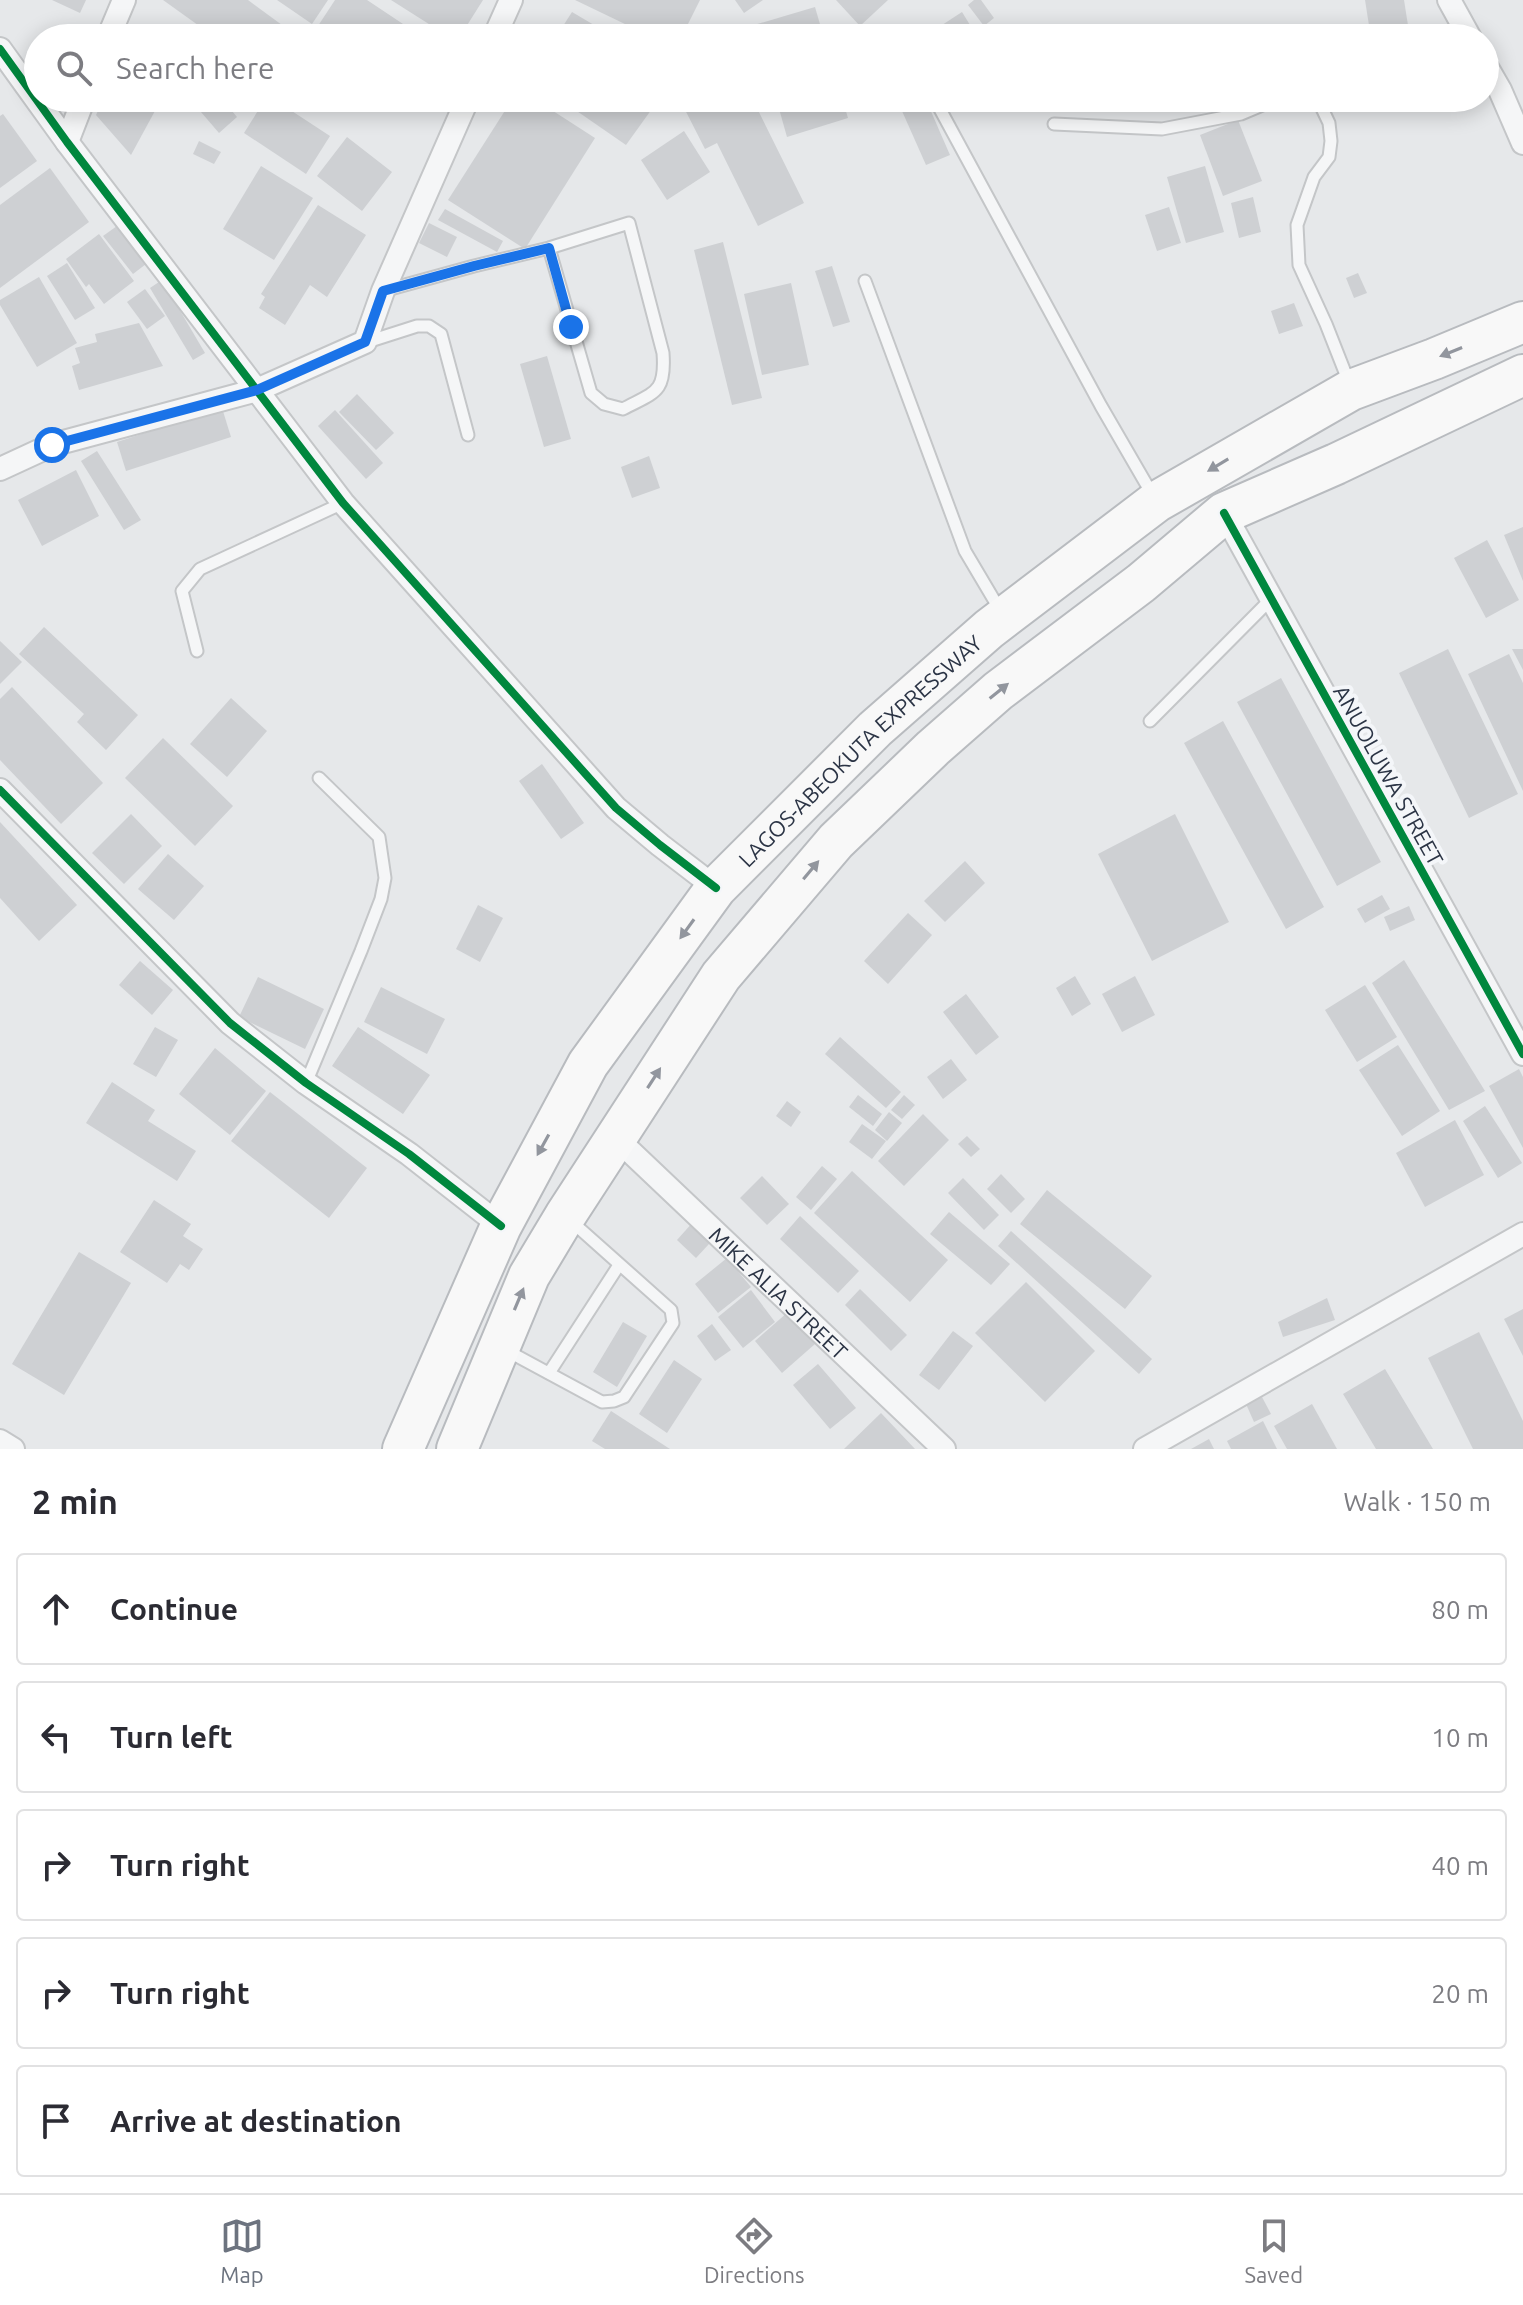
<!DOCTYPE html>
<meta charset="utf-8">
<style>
body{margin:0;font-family:Ubuntu,sans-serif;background:#f7f7f7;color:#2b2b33}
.stop{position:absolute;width:24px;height:24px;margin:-18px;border:6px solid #1a73e8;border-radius:50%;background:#fff}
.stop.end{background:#1a73e8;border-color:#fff;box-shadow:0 2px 8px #0008}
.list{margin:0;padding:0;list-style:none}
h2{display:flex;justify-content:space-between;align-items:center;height:104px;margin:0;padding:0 32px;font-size:34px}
h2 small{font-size:26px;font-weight:400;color:#7c7c81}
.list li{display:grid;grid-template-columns:52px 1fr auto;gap:24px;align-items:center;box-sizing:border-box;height:112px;margin:0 16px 16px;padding:0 16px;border:2px solid #e1e1e2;border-radius:8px}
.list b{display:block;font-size:30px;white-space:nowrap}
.list em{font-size:26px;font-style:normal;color:#7c7c81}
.icon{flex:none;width:44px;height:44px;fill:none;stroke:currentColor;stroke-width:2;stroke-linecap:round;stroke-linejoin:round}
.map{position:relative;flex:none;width:1523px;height:1449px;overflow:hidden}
.search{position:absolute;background:#fff;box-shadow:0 4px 20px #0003;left:24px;right:24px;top:24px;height:88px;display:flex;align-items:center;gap:20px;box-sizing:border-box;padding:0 28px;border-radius:44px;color:#7c7c81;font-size:30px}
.sheet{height:744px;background:#fff}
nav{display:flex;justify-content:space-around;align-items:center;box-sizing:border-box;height:112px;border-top:2px solid #e1e1e2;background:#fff;font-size:22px;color:#7c7c81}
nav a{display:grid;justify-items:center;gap:4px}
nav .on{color:#6c737f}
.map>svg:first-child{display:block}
.building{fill:#ced0d3}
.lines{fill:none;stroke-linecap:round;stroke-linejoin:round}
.lane-casing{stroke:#c4c6c8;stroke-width:15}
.street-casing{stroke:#c4c6c8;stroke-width:26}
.highway-casing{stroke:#b8bbbf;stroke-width:44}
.lane{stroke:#f5f6f7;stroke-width:11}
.street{stroke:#f5f6f7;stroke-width:22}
.highway{stroke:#f8f8f8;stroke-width:40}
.cycleway-casing{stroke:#f4f6f9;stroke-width:13}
.cycleway{stroke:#00873e;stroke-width:8}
.oneway{fill:#92969e}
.route{stroke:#1a73e8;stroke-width:10}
.labels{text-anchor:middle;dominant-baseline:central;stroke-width:8;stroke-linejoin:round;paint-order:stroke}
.street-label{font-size:22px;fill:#2b3445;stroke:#f4f6f9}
</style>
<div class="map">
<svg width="1523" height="1449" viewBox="0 0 1523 1449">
<rect width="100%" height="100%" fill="#e6e8ea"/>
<g class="building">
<path d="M52,0H86L80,13Z"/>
<path d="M163,0H248L297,36L296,38H216Z"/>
<path d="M277,0H328L312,24Z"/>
<path d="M335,0H367L424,38H323L314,32Z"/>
<path d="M391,0H483L459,38H451Z"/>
<path d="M575,0H700L681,38H654Z"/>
<path d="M735,0H763L744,13Z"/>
<path d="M836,0H888L860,26Z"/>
<path d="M974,0H981L994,18L984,26L968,5Z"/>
<path d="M1365,0H1404L1410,38H1371Z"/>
<path d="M815,7L824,38H758L754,25Z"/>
<path d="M572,12L616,38L556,37Z"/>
<path d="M962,12L978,38H946L939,27Z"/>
<path d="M137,25L148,38H131Z"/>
<path d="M922,28L926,38H897Z"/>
<path d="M104,98H162L131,155L96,115Z"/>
<path d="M189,98H221L237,117L219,133Z"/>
<path d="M266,98H272L330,136L306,174L244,133Z"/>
<path d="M291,98H315L308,109Z"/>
<path d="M513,98H533L595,138L525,249L448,200Z"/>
<path d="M558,98H642L654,106L626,145Z"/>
<path d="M679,98H752L804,203L758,226L717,143L705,149Z"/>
<path d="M776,98H842L848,118L787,137Z"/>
<path d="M853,98H884L858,110Z"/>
<path d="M926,100L950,155L926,165L902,111Z"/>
<path d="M3,114L37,161L0,188V116Z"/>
<path d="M1238,120L1262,181L1223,196L1200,135Z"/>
<path d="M684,131L710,172L667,200L641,160Z"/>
<path d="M347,137L392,172L362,211L317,176Z"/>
<path d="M199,141L221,152L214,164L193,154Z"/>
<path d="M261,166L313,198L274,260L223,229Z"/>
<path d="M1205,166L1224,232L1186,243L1167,177Z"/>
<path d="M50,168L89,222L0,288V205Z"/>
<path d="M1253,197L1261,232L1239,238L1231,203Z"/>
<path d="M318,205L366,235L327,297L310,285L285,325L259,308L265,297L261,294Z"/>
<path d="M1169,207L1181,243L1157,251L1145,215Z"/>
<path d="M445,209L503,241L497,252L438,220Z"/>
<path d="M429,223L457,237L447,257L419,243Z"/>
<path d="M117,226L146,264L133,274L103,236Z"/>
<path d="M99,234L134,281L104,304L89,284L86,287L66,259Z"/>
<path d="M723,242L762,398L732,405L694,250Z"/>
<path d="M67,263L95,308L75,320L47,276Z"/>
<path d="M832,266L850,322L833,327L815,271Z"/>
<path d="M1358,273L1367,293L1354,298L1346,278Z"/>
<path d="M39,277L77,343L37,367L0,305V300Z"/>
<path d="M162,280L205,353L193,360L150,288Z"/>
<path d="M791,283L809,365L762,375L744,294Z"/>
<path d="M145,289L165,316L147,329L127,302Z"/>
<path d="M1294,303L1303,326L1279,334L1271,311Z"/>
<path d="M139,323L163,366L79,390L72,366L80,363L75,348L97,342L95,334Z"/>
<path d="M547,356L571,439L544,447L520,364Z"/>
<path d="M357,394L394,433L376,450L339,412Z"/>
<path d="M222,408L231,437L126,471L117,442Z"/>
<path d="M335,410L383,463L366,479L318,426Z"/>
<path d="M97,451L141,520L124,530L81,461Z"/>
<path d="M649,456L660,488L632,498L621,467Z"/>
<path d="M76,470L99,516L42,546L18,500Z"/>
<path d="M1523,527V581L1504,535Z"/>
<path d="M1487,540L1519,600L1486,618L1454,558Z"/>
<path d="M44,627L138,715L106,750L77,722L84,714L19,654Z"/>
<path d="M0,641L22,662L0,684Z"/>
<path d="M1448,649L1518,794L1469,818L1399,673Z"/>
<path d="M1512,649H1523V670Z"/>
<path d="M1509,654L1523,683V791L1468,674Z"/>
<path d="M1281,678L1381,862L1337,886L1237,702Z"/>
<path d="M12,687L103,783L61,824L0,760V699Z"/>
<path d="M231,698L267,731L227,777L190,744Z"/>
<path d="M1223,721L1324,907L1286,929L1184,743Z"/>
<path d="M163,738L233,806L195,846L125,778Z"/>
<path d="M542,764L584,823L561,839L519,781Z"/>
<path d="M131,814L162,846L124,884L92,853Z"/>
<path d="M1175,814L1229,922L1152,961L1098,854Z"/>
<path d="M0,822L77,905L39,941L0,898Z"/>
<path d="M168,854L204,886L174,920L138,889Z"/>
<path d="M965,861L985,883L945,922L924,901Z"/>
<path d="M1382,895L1390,909L1365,923L1357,909Z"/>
<path d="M478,905L503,918L480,962L456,949Z"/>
<path d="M1409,906L1415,920L1390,931L1384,917Z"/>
<path d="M908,913L932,935L888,984L864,961Z"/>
<path d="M1404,960L1485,1091L1449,1110L1372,983Z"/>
<path d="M140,961L173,990L152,1015L119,985Z"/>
<path d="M1075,976L1091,1004L1072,1016L1056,988Z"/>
<path d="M1135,976L1155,1015L1122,1032L1102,994Z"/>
<path d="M258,977L324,1009L305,1049L239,1017Z"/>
<path d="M1365,985L1397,1037L1357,1062L1325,1010Z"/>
<path d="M381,987L445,1019L427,1054L364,1022Z"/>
<path d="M966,994L999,1037L976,1055L943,1012Z"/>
<path d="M155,1027L178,1040L156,1077L133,1064Z"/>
<path d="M358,1027L430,1075L403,1114L332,1066Z"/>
<path d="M840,1037L901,1092L886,1108L825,1054Z"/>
<path d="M1398,1045L1440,1111L1402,1136L1359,1070Z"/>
<path d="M215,1048L266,1091L230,1135L179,1094Z"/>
<path d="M951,1059L967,1080L943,1099L927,1077Z"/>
<path d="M1519,1069L1523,1077V1148L1489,1086Z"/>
<path d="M112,1082L155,1110L148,1121L196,1151L177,1181L86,1123Z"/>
<path d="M270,1092L367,1168L329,1218L231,1141Z"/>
<path d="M858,1095L882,1114L873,1126L849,1107Z"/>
<path d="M904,1095L915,1105L902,1119L891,1110Z"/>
<path d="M787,1101L801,1112L791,1127L776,1116Z"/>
<path d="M1485,1106L1522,1163L1498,1178L1463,1121Z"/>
<path d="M889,1112L902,1123L887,1141L875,1130Z"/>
<path d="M923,1114L949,1140L904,1186L878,1161Z"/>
<path d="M1455,1120L1484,1175L1425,1207L1396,1153Z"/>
<path d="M862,1124L886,1141L872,1159L849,1142Z"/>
<path d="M967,1136L980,1149L971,1157L958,1144Z"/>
<path d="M822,1166L837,1179L811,1210L796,1197Z"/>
<path d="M852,1171L948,1260L910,1302L814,1213Z"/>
<path d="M1001,1174L1025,1199L1011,1213L987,1189Z"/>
<path d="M762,1176L789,1204L767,1225L740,1198Z"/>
<path d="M963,1178L999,1215L984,1230L948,1193Z"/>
<path d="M1047,1190L1152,1276L1125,1309L1020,1224Z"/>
<path d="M154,1200L191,1224L183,1236L203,1249L189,1270L180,1264L167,1283L120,1252Z"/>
<path d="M702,1212L721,1231L696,1258L677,1240Z"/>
<path d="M949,1212L1010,1264L991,1285L930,1234Z"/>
<path d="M800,1216L859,1271L838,1293L780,1239Z"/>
<path d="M1011,1231L1152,1359L1139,1374L998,1246Z"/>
<path d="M79,1252L131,1283L64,1395L12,1364Z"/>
<path d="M727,1258L751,1287L718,1313L695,1284Z"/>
<path d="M1026,1282L1095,1351L1045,1402L975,1333Z"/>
<path d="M860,1289L907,1335L891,1351L845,1305Z"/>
<path d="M751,1290L775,1322L743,1348L718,1317Z"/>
<path d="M1327,1298L1335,1320L1283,1337L1278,1322Z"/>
<path d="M1523,1309V1356L1504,1319Z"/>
<path d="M788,1312L815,1344L782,1373L755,1341Z"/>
<path d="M623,1322L647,1336L617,1387L593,1372Z"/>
<path d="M712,1324L731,1350L715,1361L697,1336Z"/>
<path d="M953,1331L973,1346L939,1390L919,1375Z"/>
<path d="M1479,1332L1523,1421V1449H1473L1428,1358Z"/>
<path d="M674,1360L702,1379L667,1433L639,1414Z"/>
<path d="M818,1364L856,1408L830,1429L793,1385Z"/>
<path d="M1385,1369L1433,1449H1376L1343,1394Z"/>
<path d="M1262,1397L1271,1414L1254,1422L1246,1404Z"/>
<path d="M1312,1404L1337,1449H1287L1274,1426Z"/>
<path d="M611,1411L670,1449H605L592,1441Z"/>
<path d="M881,1413L915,1449H844Z"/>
<path d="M1263,1421L1277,1449H1231L1227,1441Z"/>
<path d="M1209,1439L1214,1449H1191Z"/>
</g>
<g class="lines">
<defs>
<g id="lane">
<path d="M934,98L1101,406L1152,494"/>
<path d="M1309,98L1319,102L1329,123L1331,141L1329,157L1314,177L1297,225L1299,265L1326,324L1350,385"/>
<path d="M1054,124L1162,129L1241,114L1279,98"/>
<path d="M865,281L965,551L1000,610"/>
<path d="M383,291L474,266L549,248L629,223L663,353C666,393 655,392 623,409L604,404L591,393L549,248"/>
<path d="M367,342L417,326H429L441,334L468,435"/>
<path d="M197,651L182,591L200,569L343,503"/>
<path d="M1150,721L1271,599"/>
<path d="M306,1083L361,951L381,899L385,878L379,837L319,778"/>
<path d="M504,1349L602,1402L614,1401L624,1397L673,1323L671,1310L571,1221"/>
<path d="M549,1373L619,1265"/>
</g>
<g id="street">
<path d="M1449,0L1470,38"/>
<path d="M108,38L124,0"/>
<path d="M494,38L511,0"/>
<path d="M0,49L67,142L343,503L616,808L660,845L716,888"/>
<path d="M1485,64L1500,90L1523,143"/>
<path d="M67,142L84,98"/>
<path d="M0,469L52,445L257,390L365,342L383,291L468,98"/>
<path d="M1224,513L1523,1054"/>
<path d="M0,790L230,1023L306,1083L409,1154L501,1226"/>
<path id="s1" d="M615,1137L944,1449"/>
<path d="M0,1441L13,1449"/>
<path d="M1145,1449L1523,1234"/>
</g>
<g id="highway">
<path id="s2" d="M403,1449L501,1226L588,1064L716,888L875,729L989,629L1156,502L1351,390L1434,359L1523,322"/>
<path d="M457,1449L529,1276L565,1216L721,976L836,841L933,748L998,691L1141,583L1224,513L1336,464L1523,375"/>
</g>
</defs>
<use href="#lane" class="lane-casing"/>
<use href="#street" class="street-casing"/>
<use href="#highway" class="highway-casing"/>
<use href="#lane" class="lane"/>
<use href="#street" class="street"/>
<use href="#highway" class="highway"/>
<defs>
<g id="cycleway">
<path d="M0,49L67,142L343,503L616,808L660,845L716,888"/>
<path d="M1224,513L1523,1054"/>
<path d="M0,790L230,1023L306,1083L409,1154L501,1226"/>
</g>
</defs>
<use href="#cycleway" class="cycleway-casing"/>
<use href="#cycleway" class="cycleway"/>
</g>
<defs><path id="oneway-solid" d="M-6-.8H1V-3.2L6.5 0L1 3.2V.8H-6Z" transform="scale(2)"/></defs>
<g class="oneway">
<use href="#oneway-solid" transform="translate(1451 352) rotate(158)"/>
<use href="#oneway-solid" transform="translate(1218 465) rotate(149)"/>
<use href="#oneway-solid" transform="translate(999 691) rotate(-39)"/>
<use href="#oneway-solid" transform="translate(811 870) rotate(-50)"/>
<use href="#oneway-solid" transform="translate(687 929) rotate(126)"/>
<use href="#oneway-solid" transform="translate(654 1078) rotate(-57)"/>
<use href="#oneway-solid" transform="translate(543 1145) rotate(119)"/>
<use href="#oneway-solid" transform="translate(519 1299) rotate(-67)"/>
</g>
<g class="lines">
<path class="route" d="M52,445L257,390L365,342L383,291L474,266L549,248L571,327"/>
</g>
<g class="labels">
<g class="street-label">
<text stroke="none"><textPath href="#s2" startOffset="844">LAGOS-ABEOKUTA EXPRESSWAY</textPath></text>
<text transform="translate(1389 775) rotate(61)">ANUOLUWA STREET</text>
<text stroke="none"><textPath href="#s1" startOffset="226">MIKE ALIA STREET</textPath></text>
</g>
</g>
</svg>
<div class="stop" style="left:52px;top:445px"></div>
<div class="stop end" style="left:571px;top:327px"></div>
<div class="search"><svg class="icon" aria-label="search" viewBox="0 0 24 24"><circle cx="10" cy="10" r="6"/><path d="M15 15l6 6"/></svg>Search here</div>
</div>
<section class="sheet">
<h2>2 min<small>Walk · 150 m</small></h2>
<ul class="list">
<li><svg class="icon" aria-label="ahead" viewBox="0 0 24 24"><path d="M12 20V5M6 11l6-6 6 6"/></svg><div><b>Continue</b></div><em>80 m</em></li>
<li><svg class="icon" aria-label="left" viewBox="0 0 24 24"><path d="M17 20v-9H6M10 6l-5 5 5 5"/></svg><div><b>Turn left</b></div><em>10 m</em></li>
<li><svg class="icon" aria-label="right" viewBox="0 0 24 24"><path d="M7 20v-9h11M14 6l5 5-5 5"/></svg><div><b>Turn right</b></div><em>40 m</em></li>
<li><svg class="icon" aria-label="right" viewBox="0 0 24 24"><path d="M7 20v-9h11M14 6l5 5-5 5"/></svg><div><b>Turn right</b></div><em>20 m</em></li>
<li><svg class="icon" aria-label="arrive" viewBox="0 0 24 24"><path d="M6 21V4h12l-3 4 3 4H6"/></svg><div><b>Arrive at destination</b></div></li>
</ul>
</section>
<nav>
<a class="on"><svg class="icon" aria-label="map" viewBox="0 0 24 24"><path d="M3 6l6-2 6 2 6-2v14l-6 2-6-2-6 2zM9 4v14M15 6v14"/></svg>Map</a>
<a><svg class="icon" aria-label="directions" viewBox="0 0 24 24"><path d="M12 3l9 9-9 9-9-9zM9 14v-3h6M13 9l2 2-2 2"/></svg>Directions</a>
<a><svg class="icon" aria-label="saved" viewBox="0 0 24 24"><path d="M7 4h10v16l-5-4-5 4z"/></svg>Saved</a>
</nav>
